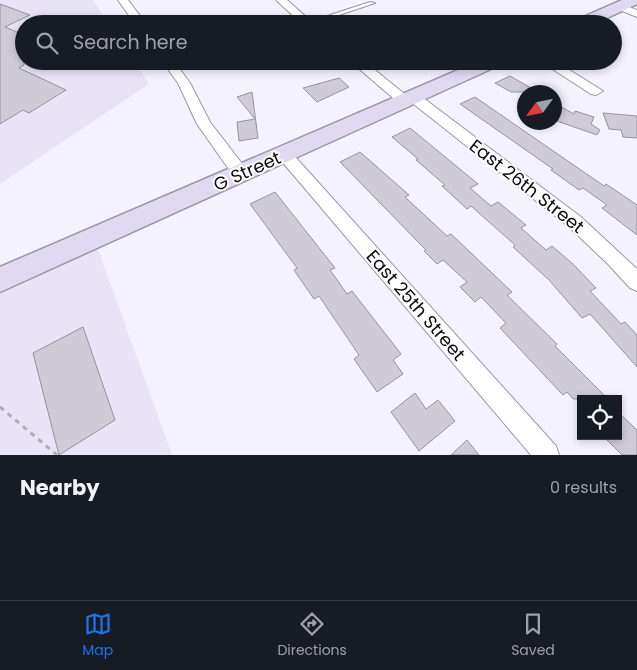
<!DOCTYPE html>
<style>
body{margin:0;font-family:Poppins,sans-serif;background:#20242c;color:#f1f3f6}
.controls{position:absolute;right:15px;bottom:15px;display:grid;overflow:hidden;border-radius:0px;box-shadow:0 2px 8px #0003}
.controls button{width:45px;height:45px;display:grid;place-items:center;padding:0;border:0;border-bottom:1px solid #363941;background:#171b24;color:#f1f3f6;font:25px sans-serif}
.compass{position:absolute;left:517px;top:85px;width:45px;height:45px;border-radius:50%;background:#171b24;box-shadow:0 2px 8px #0003;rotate:237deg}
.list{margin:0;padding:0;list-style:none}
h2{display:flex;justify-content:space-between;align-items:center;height:65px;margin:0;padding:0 20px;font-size:21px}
h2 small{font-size:16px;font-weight:400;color:#9ea1a6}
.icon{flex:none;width:28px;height:28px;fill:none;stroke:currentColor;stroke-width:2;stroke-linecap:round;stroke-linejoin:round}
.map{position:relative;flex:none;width:637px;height:455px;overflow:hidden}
.search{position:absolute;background:#171b24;box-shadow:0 2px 8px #0003;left:15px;right:15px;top:15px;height:55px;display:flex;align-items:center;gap:12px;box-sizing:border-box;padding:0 18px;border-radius:28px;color:#9ea1a6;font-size:19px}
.sheet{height:145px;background:#171b24}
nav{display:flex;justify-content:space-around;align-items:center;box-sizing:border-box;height:70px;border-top:1px solid #363941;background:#171b24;font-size:14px;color:#9ea1a6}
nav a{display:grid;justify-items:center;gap:2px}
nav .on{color:#1a73e8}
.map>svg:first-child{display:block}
.built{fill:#e8e4f6}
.building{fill:#cecbd7;stroke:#95939e}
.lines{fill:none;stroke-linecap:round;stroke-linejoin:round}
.service-casing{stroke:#9a97a3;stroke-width:2}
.minor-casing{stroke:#9a97a3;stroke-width:2}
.secondary-casing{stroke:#9a97a3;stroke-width:3}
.path{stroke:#aeacb6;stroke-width:3;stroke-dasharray:5 5;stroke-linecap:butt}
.service{fill:#fff;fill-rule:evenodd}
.minor{fill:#fff;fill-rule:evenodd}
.secondary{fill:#e0d9f1;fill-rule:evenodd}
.labels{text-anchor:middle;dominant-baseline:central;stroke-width:4;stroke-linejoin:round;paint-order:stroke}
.street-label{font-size:18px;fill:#0c0b0f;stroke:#fff}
</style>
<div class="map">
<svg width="637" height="455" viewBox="0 0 637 455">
<rect width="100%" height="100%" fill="#f5f2ff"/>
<g class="built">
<path d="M0,0H93L109,24H24V61H134L149,84L0,184Z"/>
<path d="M90,227L172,455H0V268Z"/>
</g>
<g class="building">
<path d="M0,4L30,15L5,27L24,35V65L19,68L66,90L29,113L23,110L0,124Z"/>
<path d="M510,76L538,92H511L495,83Z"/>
<path d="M339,78L349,87L317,102L303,88Z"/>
<path d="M252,92L258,138L239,141L237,122L255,119L237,97Z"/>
<path d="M475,97L604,186L606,184L637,205V235L602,208L607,205L583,188L579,190L551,170L553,169L460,104Z"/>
<path d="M554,103L574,114L575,111L594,117L591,124L600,130L597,135L554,120Z"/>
<path d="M603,113L637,116V138L623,137L621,130L609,129Z"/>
<path d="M410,128L478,184L470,188L491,206L498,202L526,225L521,228L546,250L552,246L573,264L596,288L590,291L621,324L625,322L637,335V367L590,314L582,318L549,280L513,247L515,245L471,206L467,209L442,186L445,185L416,160L418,159L392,137Z"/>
<path d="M360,152L409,195L405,197L447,236L451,234L512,292L507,295L557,344L555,346L608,399H573L567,392L563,395L500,328L506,323L481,297L475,302L460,287L467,282L443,260L437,264L424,251L426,250L340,162Z"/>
<path d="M275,192L335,268L330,270L347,294L352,291L401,354L393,360L403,374L377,392L354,359L359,355L319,296L314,299L294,270L297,268L250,204Z"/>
<path d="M83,327L115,420L59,455L33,353Z"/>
<path d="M415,393L426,409L438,400L455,421L419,451L391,412Z"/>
<path d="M618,412L637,430V455H622L603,436H618Z"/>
<path d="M467,440L479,455H451Z"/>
</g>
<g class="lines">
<defs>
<path id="service" d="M370,2L375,3L312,24L306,23Z"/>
<g id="minor">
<path d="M118,0H128L146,24H135Z"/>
<path d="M276,0H287L314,24H302Z"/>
<path d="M619,3L637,10V17L615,8L614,6Z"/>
<path d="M162,61H174L190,83L210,122L247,170L249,174L247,178L241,180L235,178L197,124L178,83Z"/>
<path d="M350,61H364L407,96L413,93L418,94L581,217L637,269V291L630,288L608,264L569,227L411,102L405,105L400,104Z"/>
<path d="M540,61H555L603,91L596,95L591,94Z"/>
<path d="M284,149L289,150L556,446L559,455H531L279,158L276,154L279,150Z"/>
</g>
<g id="secondary">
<path d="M622,0H637V4L594,24H572L574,21Z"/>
<path d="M479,61H503L500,65L0,292V267Z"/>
</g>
</defs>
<use href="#service" class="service-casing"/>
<use href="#minor" class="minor-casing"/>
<use href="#secondary" class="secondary-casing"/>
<path class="path" d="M0,407L57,455"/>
<use href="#service" class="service"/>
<use href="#minor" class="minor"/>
<use href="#secondary" class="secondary"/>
</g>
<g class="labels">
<g class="street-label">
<text transform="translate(247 171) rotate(-24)">G Street</text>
<text transform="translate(527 186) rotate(38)">East 26th Street</text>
<text transform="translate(416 305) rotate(49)">East 25th Street</text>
</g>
</g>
</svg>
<div class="controls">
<button><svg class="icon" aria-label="locate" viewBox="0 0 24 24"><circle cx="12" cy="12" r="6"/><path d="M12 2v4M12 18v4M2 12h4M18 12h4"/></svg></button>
</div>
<svg class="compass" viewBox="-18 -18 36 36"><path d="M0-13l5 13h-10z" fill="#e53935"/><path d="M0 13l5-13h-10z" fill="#9ea1a6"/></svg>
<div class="search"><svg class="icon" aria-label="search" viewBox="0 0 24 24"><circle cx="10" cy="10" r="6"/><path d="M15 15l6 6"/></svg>Search here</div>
</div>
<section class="sheet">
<h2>Nearby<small>0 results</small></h2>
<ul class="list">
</ul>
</section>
<nav>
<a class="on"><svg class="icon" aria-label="map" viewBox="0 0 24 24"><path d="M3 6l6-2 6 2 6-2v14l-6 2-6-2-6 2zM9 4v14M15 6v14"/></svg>Map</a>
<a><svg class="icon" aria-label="directions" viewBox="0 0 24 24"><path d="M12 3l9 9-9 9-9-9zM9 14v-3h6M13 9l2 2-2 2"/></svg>Directions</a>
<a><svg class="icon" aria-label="saved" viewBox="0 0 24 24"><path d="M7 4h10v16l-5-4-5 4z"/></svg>Saved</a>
</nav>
